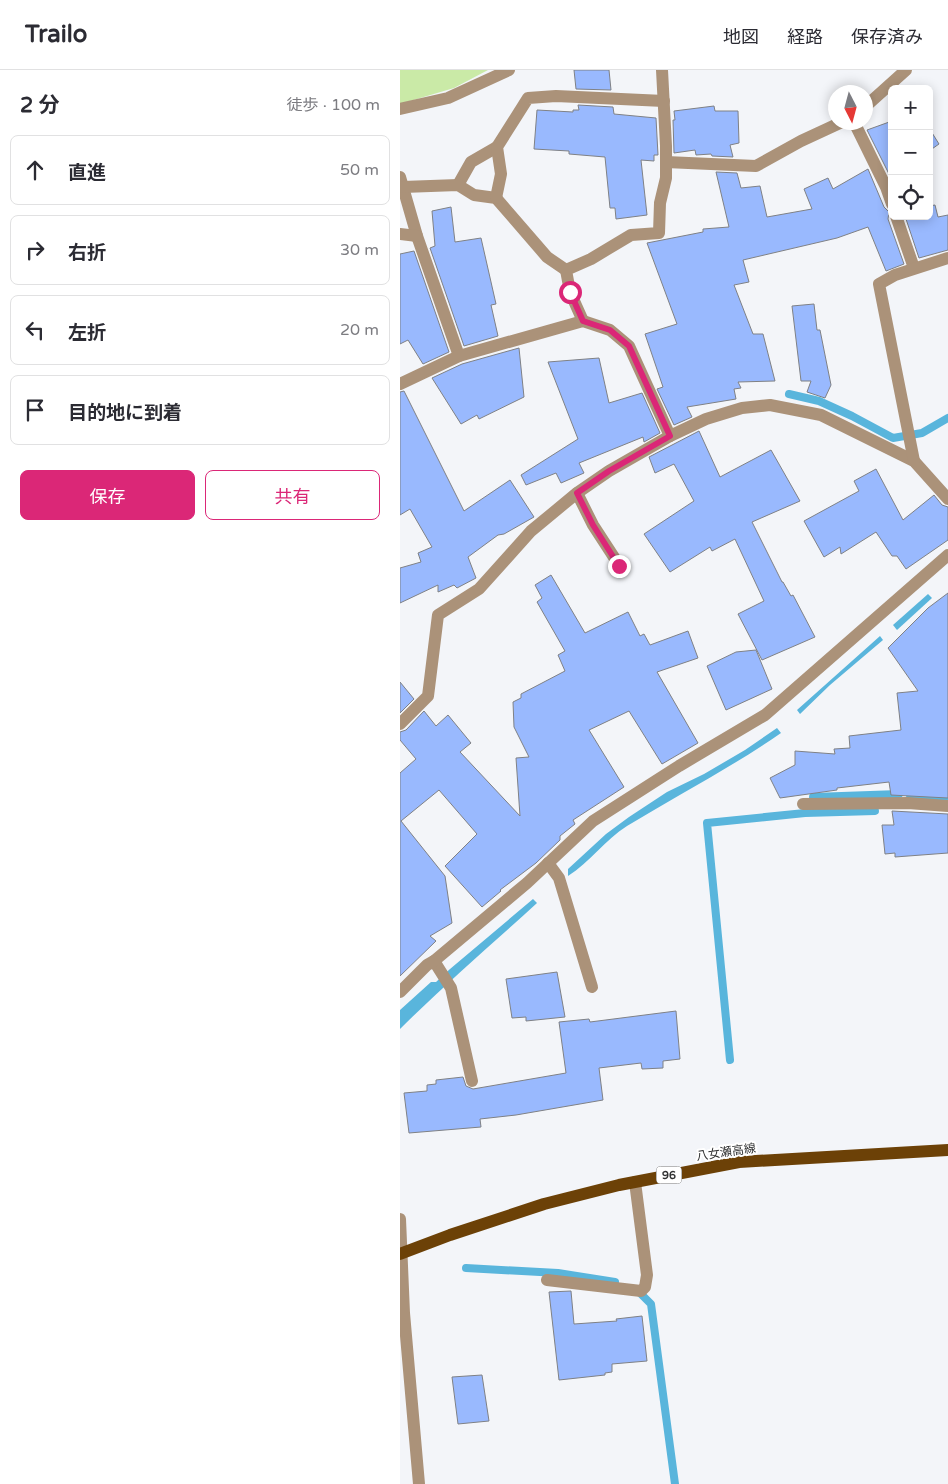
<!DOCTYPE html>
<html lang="ja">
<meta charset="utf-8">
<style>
body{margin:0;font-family:"Varela Round","Noto Sans JP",sans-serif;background:#f2f2f3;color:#2b2b33}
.controls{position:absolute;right:15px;top:15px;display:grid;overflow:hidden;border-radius:8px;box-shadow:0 2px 12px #0003}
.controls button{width:45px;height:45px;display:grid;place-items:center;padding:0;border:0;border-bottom:1px solid #e1e1e2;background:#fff;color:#2b2b33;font:25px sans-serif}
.compass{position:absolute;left:428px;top:15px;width:45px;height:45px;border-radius:50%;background:#fff;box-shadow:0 2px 12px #0003;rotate:174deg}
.stop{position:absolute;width:15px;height:15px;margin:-11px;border:4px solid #db2777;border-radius:50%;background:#fff}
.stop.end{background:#db2777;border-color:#fff;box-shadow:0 1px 5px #0008}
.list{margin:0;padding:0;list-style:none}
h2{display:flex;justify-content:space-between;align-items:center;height:65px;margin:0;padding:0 20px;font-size:21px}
h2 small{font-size:16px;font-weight:400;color:#7c7c81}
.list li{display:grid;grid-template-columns:32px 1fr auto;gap:15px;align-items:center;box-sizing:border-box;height:70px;margin:0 10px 10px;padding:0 10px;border:1px solid #e1e1e2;border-radius:8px}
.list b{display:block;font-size:19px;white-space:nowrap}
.list em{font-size:16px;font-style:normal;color:#7c7c81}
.actions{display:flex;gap:10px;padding:15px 20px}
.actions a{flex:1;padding:11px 0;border:1px solid #db2777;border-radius:8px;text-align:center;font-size:18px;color:#db2777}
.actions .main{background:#db2777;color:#fff}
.icon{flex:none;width:28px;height:28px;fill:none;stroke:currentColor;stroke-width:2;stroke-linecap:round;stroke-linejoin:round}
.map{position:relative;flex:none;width:548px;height:1414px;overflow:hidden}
header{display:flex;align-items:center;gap:30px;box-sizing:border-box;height:70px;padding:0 25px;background:#fff;border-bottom:1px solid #e1e1e2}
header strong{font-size:24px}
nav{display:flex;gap:28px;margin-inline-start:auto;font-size:18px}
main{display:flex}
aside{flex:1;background:#fff}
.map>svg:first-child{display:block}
.green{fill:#caeaa7}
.water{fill:#59b5dc}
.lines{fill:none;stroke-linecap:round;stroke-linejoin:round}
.stream{stroke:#59b5dc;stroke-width:8}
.building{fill:#99b9fe;stroke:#7f8185}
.minor{stroke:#ab9279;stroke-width:12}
.major{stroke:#6c4107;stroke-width:12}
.route{stroke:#db2777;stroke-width:6}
.labels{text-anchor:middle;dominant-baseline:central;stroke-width:4;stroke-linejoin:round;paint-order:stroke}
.shield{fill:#fff;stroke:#6e6f70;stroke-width:1}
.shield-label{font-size:11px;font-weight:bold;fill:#303132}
.street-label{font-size:12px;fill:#303132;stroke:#fff}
</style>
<header>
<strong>Trailo</strong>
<nav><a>地図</a><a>経路</a><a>保存済み</a></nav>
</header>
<main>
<aside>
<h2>2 分<small>徒歩 · 100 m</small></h2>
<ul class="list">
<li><svg class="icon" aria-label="ahead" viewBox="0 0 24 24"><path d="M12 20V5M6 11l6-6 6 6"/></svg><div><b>直進</b></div><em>50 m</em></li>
<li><svg class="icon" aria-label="right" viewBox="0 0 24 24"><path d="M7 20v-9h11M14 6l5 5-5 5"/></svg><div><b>右折</b></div><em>30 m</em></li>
<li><svg class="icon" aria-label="left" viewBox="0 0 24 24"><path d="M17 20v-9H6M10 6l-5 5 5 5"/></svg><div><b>左折</b></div><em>20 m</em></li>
<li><svg class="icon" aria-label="arrive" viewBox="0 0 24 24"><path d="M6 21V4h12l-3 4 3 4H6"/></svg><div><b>目的地に到着</b></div></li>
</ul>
<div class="actions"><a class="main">保存</a><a>共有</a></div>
</aside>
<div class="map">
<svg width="548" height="1414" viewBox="0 0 548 1414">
<rect width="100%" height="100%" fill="#f3f5f9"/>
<path class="green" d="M0,0H88L54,18L0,34Z"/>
<g class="water">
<path d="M528,524L532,528L497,560L493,555Z"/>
<path d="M480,566L483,570L430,615L400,644L397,640Z"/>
<path d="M377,658L381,663C332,697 278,725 227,756C205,770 190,792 168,806V799L206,764L229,747L267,722L304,704L345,680Z"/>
<path d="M133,829L137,833C91,875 44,915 0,959V940L31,912H36L50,899Z"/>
</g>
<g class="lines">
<g class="stream">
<path d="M389,324L419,331L452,346L493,368L522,363L548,348"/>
<path d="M510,725L548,728"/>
<path d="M413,727L499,724"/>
<path d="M330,990L307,753L405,743L475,741"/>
<path d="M66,1198L158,1203L215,1212"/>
<path d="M237,1220L251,1234L275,1414"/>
</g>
</g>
<g class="building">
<path d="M174,0H209L211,20L176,19Z"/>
<path d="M178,35L213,37L214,44L256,48L258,85H254V91L241,90L247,145L216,149L215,138H210L205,87L169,84V81L134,79L137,40L173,42V40H179Z"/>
<path d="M314,36L315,41H338L339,73L330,75L333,87L312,86L311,84L296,85L295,80L274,83L273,50H275L274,41Z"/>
<path d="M492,51V110L467,60Z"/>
<path d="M529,58L539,74L529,81Z"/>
<path d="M468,99L484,137L489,142L488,149L504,194L486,201L468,157L437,168L343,190L349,212L334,215L353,264H363L375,311L338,312L341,318L334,319L336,329L287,337L292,347L274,355L257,319L263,317L245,264L277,254L247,173L303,162V159L329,157L316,102L337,103L341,118L360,116L367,147L412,139L404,119L428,108L433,119Z"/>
<path d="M535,135L538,147L548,145V180L519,188L505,146H529V136Z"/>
<path d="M51,137L55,172L81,168L96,234L91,235L98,266L64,276L30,178L35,176L32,141Z"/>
<path d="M14,181L49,282L23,294L8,270L0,274V184Z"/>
<path d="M414,234L417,260H420L431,315L425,328L407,322L411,311H401L392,236Z"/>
<path d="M119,278L124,327L79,349L77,345L61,354L32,308L62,294Z"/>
<path d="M199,288L209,333L242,323L260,363L244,372L243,367L179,393L184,403L161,413L156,403L126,415L121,405L178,369L148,292Z"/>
<path d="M4,321L64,441L110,410L134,447L104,464L98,465L68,487L76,508L57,518L54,515L38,522V515L0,533V498L21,492L18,483L32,477L10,439L0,445V322Z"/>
<path d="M299,361L320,407L371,380L400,431L352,452L382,512H383L391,526L393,525L415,567L362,590L338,544L364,531L335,469L312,481L310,477L270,502L244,464L294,431L274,394L255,403L249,387Z"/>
<path d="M476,399L503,450L534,425L542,435L548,437V470L506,499L497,486H492L476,462L441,484L440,477L424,487L404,451L459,421L454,411Z"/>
<path d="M151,505L185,563L228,542L240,566L244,564L250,575L288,561L298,588L257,602L298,673L262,694L229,641L189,660L224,717L173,750L175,754L160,766V770L136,793L100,820L101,821L82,837L45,796L77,764L39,720L1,751L45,806L52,853L30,866L36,871L0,906V703L16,689L0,670V662L6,660L24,641L36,656L48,645L71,673L60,682L120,746L116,688L129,687L114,657L113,632L121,628V624L165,601L158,585L165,581L137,532L142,528L135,515Z"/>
<path d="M548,523V728L491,725L489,712L437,718V720L380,728L370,708L395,695V681L435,684L434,679L450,678L449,666L501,660L497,623L518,621L488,578L528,538Z"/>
<path d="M356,580L372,619L326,640L307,596L336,582Z"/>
<path d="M0,612L14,629L0,643Z"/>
<path d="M492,741L548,744V783L495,787V783L485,784L482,755H494Z"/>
<path d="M157,902L165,947L126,951V947L112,948L106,909Z"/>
<path d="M276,941L280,989L263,991V998L242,999L241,993L199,998L203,1030L116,1045L80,1049L81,1057L9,1063L4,1023L27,1021V1015L36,1014V1010L63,1007L66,1016L73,1019L166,1003L159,952L189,949L190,952Z"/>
<path d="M171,1221L174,1254L217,1251L216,1249L242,1246L247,1291L212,1294V1302L205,1303V1305L159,1310L149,1222Z"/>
<path d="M82,1305L89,1351L58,1354L52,1307Z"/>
</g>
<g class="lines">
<g class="minor">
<path d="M466,36L506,0"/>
<path d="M0,39L48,28L109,0"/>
<path d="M454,52L486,117L492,134"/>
<path d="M266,92L356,96L401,71L442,52"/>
<path d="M0,107L17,166L59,286"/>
<path d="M58,115L71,92L97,77"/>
<path d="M3,117L58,115L74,125L96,128L147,187L166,200"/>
<path d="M96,128L101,104L97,77L128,28L156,26L264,31"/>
<path d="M496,146L514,198"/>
<path d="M0,164L17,166"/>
<path d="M183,251L170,222L166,200L191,189L231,165L259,163L260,133L266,108V76L262,0"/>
<path d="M0,314L59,286L183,251L210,260L229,276L270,366L306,349L342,338L370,335L421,345L514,391L548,429"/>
<path d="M514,391L479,214L495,205L548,188"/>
<path d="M177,423L193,455L219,495"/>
<path d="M0,654L28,626L38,545L79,519L131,461L177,423L209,401L270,366"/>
<path d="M403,734L508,733L548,736"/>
<path d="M148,793L159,808L192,917"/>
<path d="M34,891L51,918L72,1011"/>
<path d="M0,922L27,895L34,891L127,813L193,751L279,696L365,645L548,485"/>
<path d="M0,1149L4,1243L19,1414"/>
<path d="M147,1210L241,1221L245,1217L247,1205L235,1112"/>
</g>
<path class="major" d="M0,1184L50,1165L144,1134L219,1115L339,1092L548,1080"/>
</g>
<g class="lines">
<path class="route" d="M170,222L183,251L210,260L229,276L270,366L209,401L177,423L193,455L219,496"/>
</g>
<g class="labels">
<rect class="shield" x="256.5" y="1096.5" width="25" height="17" rx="4"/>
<g class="shield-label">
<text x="269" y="1105">96</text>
</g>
<g class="street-label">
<text transform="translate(326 1082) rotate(-8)">八女瀬高線</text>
</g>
</g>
</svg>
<div class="controls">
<button>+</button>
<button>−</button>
<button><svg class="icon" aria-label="locate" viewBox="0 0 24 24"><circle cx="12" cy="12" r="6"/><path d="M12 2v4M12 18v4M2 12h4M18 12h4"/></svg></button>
</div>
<svg class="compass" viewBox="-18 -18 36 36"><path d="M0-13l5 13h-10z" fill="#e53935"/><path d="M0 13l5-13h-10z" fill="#7c7c81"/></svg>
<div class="stop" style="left:170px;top:222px"></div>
<div class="stop end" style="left:219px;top:496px"></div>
</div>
</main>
